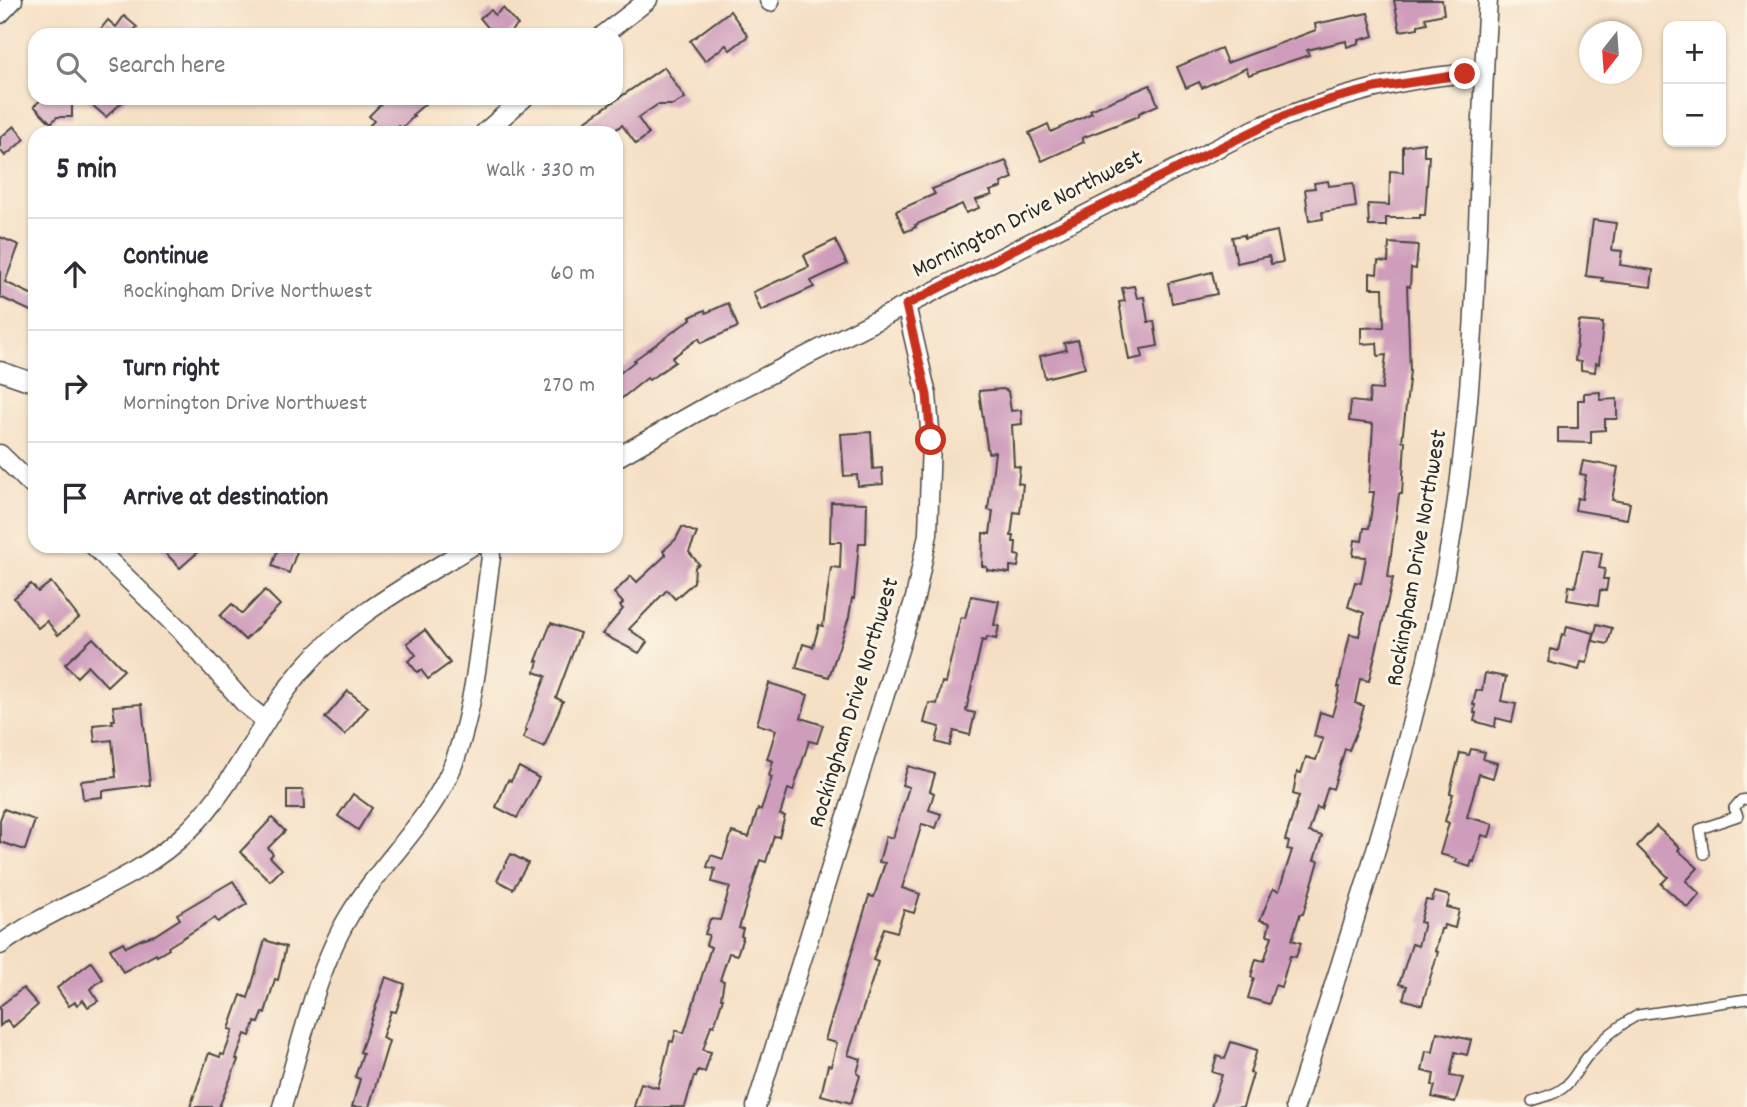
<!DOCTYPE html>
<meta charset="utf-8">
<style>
body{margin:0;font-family:Dekko,sans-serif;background:#f7f7f7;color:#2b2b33}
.controls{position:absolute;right:21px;top:21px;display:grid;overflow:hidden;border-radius:14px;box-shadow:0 2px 5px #0004}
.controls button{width:63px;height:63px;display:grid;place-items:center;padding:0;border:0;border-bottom:2px solid #e1e1e2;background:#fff;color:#2b2b33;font:35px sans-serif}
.compass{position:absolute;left:1579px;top:21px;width:63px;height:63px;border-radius:50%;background:#fff;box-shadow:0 2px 5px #0004;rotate:197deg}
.stop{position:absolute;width:21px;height:21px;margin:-16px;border:5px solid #c8321e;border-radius:50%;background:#fff}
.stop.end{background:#c8321e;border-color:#fff;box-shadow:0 2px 7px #0008}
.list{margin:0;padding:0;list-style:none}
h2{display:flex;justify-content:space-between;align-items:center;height:91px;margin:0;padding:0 28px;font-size:30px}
h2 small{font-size:23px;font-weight:400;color:#7c7c81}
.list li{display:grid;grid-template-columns:46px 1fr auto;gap:21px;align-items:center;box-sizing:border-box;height:112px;padding:0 28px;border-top:2px solid #e1e1e2}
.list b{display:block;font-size:26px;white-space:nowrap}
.list p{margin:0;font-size:23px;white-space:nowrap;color:#7c7c81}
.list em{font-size:23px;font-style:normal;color:#7c7c81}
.icon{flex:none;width:38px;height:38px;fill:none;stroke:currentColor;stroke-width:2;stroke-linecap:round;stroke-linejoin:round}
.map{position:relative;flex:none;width:1747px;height:1107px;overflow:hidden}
.search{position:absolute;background:#fff;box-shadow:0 2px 5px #0004;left:28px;top:28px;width:595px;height:77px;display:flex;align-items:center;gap:18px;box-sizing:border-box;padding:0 24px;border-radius:21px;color:#7c7c81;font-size:26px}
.panel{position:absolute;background:#fff;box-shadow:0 2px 5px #0004;left:28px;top:126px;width:595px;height:427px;border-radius:21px}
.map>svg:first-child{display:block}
.building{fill:#cf9dbc}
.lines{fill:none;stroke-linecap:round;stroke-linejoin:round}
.lane-casing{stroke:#494642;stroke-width:12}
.street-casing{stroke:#494642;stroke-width:21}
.lane{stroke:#fff;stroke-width:9}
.street{stroke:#fff;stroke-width:18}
.route{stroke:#c8321e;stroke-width:9}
.labels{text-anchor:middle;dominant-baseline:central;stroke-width:6;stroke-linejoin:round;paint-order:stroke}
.street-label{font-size:24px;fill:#2b2b2b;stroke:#fcf5e5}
</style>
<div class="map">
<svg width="1747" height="1107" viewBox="0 0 1747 1107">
<rect width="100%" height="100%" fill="#fcf5e5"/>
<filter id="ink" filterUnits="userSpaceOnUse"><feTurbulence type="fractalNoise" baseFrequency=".0143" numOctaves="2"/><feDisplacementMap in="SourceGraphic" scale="14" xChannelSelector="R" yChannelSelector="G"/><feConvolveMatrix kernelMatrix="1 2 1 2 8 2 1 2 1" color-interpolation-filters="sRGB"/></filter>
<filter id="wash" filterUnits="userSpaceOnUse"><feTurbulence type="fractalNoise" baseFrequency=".00686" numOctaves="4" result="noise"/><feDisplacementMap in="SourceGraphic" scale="28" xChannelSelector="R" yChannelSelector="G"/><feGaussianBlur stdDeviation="1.57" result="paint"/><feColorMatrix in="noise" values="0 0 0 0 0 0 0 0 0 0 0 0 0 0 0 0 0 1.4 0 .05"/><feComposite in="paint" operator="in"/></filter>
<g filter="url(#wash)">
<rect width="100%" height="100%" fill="#f5dfc4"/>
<g id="blocks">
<g class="building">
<path d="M1394,0H1442L1444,14L1425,18L1427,23L1418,25V28L1400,31Z"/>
<path d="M503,8L518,25L506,35H494L480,18L491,10L495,15Z"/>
<path d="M730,11L748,36L730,50L726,45L705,61L690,41Z"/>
<path d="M1368,13L1374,36L1359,40V43L1347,47L1346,41L1307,50L1309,55L1249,75L1246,68L1202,88L1199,82L1186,88L1177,67L1221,48L1227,63L1316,30L1315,24Z"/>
<path d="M124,16L137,27L130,35H96L108,20L116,27Z"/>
<path d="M664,67L685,98L673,105H657L638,118L649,134L636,144L622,125L611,133H568Z"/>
<path d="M1150,85L1158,105L1139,113V116L1082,138L1084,142L1042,161L1029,133L1048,124L1051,132L1092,113L1090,110Z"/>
<path d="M43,98H72V117H57L51,123L34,106Z"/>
<path d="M84,98H127L106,117Z"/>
<path d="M387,98H432L412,115L414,116L401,129L399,126L392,133H362L374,121L369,116Z"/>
<path d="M14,126L25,139L5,156L0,150V138Z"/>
<path d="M1424,143V156H1429L1425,215H1420V218H1386V226H1369L1368,204L1389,205L1390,171L1403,172V146Z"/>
<path d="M1006,161L1013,178L1001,183L1002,187L990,191L992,195L976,200L979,208L966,213L962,204L915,225L916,227L905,232L896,211L935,194L932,189Z"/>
<path d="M1328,181L1329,186L1353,183L1356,207L1322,212L1323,219L1309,221L1305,189L1315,188L1314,183Z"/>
<path d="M1593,220L1616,223L1612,250L1622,251L1620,265L1653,270L1651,287L1602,281L1603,278L1586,276Z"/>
<path d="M1277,231L1283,262L1271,264L1269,256L1237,263L1232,237L1244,235V238Z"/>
<path d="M0,237L19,245L5,282L35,296V313L0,297Z"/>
<path d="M835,240L847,264L811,281L814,287L761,311L753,292L809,267L804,255Z"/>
<path d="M1389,243L1418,245L1416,269L1411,268L1410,287L1407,286L1410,371L1402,441H1405L1402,494H1399L1388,577L1393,578L1369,681L1360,679L1355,703L1364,706L1358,728L1349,750L1345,749L1333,789L1328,787L1321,809L1317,807L1309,832L1322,836L1314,860L1319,861L1303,914H1300L1292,940L1301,943L1296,957L1290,956L1281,987L1275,985L1269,1004L1248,998L1254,978L1251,977L1256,959L1264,961L1272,936L1267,935L1270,923L1260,920L1273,889L1279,891L1292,850L1287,849L1289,842L1285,840L1299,796L1293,794L1297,772L1301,773L1306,757L1316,760L1323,739L1314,736L1320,712L1332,716L1340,687H1338L1350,634L1359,636L1364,613L1348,607L1355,582L1361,583L1366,557L1353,556L1355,540L1362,541L1364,528H1369L1374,492H1369L1373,424L1349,421L1351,401L1369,403L1370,389L1382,390L1386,355L1378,356L1377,343L1361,344V328L1384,327L1383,288H1370V273L1377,274L1378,261L1388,262Z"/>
<path d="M1212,272L1217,294L1172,303L1168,283Z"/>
<path d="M1134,286L1137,298L1144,297L1148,322L1154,321L1158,346L1141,349L1143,357L1129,360L1119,302L1125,301L1122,288Z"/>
<path d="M728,303L738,327L701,343L699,338L672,358L675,362L649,380L647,378L616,403V376L635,361L634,360L691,319L690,317L705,310L706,313Z"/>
<path d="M1579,321L1603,323L1599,364L1596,363L1595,372L1581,370V362L1575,361Z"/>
<path d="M1078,340L1085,368L1045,378L1040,356L1066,350L1064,343Z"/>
<path d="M1003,389L1008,391L1011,411L1021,410L1022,424L1012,425L1014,466L1020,467L1018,483L1023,484L1020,513L1014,512L1011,536H1014L1013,542H1016L1015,555L1020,556L1018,567L1010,566V573L987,570V567L982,566L983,533L990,534L993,511L988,510L995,452L988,453L979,391Z"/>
<path d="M1600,392V400L1617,399V419H1605V430L1591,431V443L1558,442V428H1578V400H1584V393Z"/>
<path d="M871,432L873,469L882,468L883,484L858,486L857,475L844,476L841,434Z"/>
<path d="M1583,461L1618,467L1612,500L1630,503L1627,519L1575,510L1577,498L1582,499L1586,475L1580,474Z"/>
<path d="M831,502L867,503L866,543H859L854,599L852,598L849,617L829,677L796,668L803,644L813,647L819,625L823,626L831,567L840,568L841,542H830Z"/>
<path d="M682,527L697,533L689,552L699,564L695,567L694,582L675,599L667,590L629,629L647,642L639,653L602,634L623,609L620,606L623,603L614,593L631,576L637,582L666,555L663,551L676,539Z"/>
<path d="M159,546H191L197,553L180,568Z"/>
<path d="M279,546H299L289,573L272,566Z"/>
<path d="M1583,550L1602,553L1599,568L1605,569L1603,579H1608L1606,591L1600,590L1598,605L1567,600L1569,586L1575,587Z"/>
<path d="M51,582L79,618L58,635L47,621L38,628L14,598L31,584L38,592Z"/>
<path d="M265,590L280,605L245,640L220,616L232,604L242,614Z"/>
<path d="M971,596L999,601L994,625L999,626L996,639L987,637L986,641L982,640L966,711L975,713L970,735L954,731L950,746L936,742L940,727L924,723L929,703L937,704L942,682L945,683L961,617L965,618Z"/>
<path d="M551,623L580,633L556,698L563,701L544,747L523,738L527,730L525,729L546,676L535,672L538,661H536Z"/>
<path d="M1597,624L1612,628L1608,644L1593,641Z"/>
<path d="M1567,626L1594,633L1587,663L1581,662L1579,670L1548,662L1551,649L1558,651L1562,634L1565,635Z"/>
<path d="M425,630L450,663L428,679L421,670L417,672L408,661L416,655L407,643Z"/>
<path d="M93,638L124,670L107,686L88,666L77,677L65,664Z"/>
<path d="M1485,673L1506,677L1501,701L1516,704L1512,722L1496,718L1495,727L1474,721L1476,713H1474L1475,705H1473L1476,690L1482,691Z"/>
<path d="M769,683L808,695L801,718L823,725L817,743L809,741L793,791L788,789L780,815L785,816L779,837L774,836L766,862L760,860L739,928L743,929L741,936L743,937L737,955L729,953L720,980L724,981L721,998H723L714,1026L711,1025L703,1050L711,1052L705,1072L698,1070L696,1077L694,1076L685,1107H634L641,1083L658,1088L670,1041L673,1042L676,1030L684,1033L711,947L706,945L709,935L705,934L710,919L720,920L730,887L712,882L715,869L707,867L711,855L723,859L732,832L749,837L758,809L761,810L772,777L769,776L773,761L767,759L776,730L757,724Z"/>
<path d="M348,691L368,707L345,735L325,718Z"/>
<path d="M142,704L150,785L102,791V797L83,799L81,781L116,777L112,740L95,742L93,725L113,723L112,720H115L113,706Z"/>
<path d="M1471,749L1485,752L1483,759L1497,763L1493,778L1479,774L1467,817L1493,824L1489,837L1482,835L1474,862L1472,861L1470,867L1455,862L1457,859L1440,854L1449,823L1445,821L1453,794L1450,793L1452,783L1460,753L1469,755Z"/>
<path d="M908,766L935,774L930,791L934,793L929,810L941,814L936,828L922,824L902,888L920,894L914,913L904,910L897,932L884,928L873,960L878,962L848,1055L861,1059L857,1073L860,1076L851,1103L821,1095L828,1065L831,1066L837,1043L825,1040L869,896L874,897L885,863L879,862L886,836L893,838L909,787L902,785Z"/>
<path d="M519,767L539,778L517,818L496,807L508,780L511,781Z"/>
<path d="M287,790H303L304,809H287Z"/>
<path d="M353,794L372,808L358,830L338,816Z"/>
<path d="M4,809L35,820L25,850L0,842V820Z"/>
<path d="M272,818L285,831L268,848L273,854L270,857L282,869L270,881L240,852Z"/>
<path d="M1656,826L1680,848L1678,850L1698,868L1686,881L1700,894L1688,908L1661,884L1668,877L1637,846Z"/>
<path d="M511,854L528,863L513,889L497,880Z"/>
<path d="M233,881L247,904L218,922L215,918L168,947L169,949L157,956L156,954L123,972L110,949L123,942L126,947L142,939L155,935L180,919L177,914Z"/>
<path d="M1434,892L1450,896L1447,907L1459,910L1455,928L1444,925L1443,929H1441L1435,951L1438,952L1422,1005L1403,999L1407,986L1399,984L1412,944L1418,946L1424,923L1420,922L1426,900L1432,901Z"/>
<path d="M265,940L286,947L278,980L275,979L265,1013H263L259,1023L255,1022L250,1036L245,1034L236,1059L238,1060L219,1107H190L209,1053L220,1057L221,1054L224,1055L233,1030L229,1029L241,995L248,998Z"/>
<path d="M91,962L103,979L90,989L98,1001L88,1007L83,1000L77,1005L75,1002L69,1006L57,988Z"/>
<path d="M386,977L405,984L396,1012L391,1011L382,1038L389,1041L369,1107H352L360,1079L355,1077L363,1053L360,1052Z"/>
<path d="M23,988L38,1005L13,1027L7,1020L0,1026V1006Z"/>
<path d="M1437,1032L1471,1040L1467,1055L1455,1052L1450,1076L1463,1078L1455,1102L1432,1097L1435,1086L1432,1085L1434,1074L1422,1071L1426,1051L1433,1052Z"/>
<path d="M1231,1042L1257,1050L1250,1072L1253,1074L1243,1107H1211L1222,1075L1212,1072L1217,1056L1225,1059Z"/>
</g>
</g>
</g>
<g filter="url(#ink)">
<use href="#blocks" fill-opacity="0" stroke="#494642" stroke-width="2"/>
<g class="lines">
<defs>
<g id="lane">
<path d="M1704,854L1700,829L1738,816L1734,808L1741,800L1747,799"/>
<path d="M1532,1101C1542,1097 1555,1095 1563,1088C1574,1080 1578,1068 1587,1057C1601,1040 1619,1025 1638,1015L1747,999"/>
</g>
<g id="street">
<path d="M769,0L770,2"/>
<path d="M0,14L13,0"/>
<path d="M603,35L648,0"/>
<path d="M484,133L524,98"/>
<path d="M0,371L35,383"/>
<path d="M0,454L35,488"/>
<path d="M616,458L711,404L1253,130C1323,99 1406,75 1483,73"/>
<path d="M94,546L181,631L245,704L266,721"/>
<path d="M0,945C60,901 135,884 189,830C236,784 260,720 302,670C348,616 412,583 472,546"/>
<path d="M282,1107C300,1048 317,968 349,916C381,861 435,818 456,757C478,694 481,623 491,557L490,546"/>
<path d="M756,1107L915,598L928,534L931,440L927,395L906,305"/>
<path d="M1295,1107C1359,905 1429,704 1458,493C1480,330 1477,164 1488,0"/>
</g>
</defs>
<use href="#lane" class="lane-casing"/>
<use href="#street" class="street-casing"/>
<use href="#lane" class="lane"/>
<use href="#street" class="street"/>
</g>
</g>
<g class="lines" filter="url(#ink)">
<path class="route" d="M931,440L927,395L906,305L1038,237L1288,114L1332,99L1375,88L1465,74"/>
</g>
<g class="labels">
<g class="street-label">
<text transform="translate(1028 215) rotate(-27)">Mornington Drive Northwest</text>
<text transform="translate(1418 558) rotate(-80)">Rockingham Drive Northwest</text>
<text transform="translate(855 703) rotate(-73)">Rockingham Drive Northwest</text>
</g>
</g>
</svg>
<div class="controls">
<button>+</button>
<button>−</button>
</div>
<svg class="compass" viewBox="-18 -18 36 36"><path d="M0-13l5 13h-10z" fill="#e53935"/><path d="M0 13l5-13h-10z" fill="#7c7c81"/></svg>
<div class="stop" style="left:931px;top:440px"></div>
<div class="stop end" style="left:1465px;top:74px"></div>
<div class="search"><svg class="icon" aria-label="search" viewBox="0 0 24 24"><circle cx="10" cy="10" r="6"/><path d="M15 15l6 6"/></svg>Search here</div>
<section class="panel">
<h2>5 min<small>Walk · 330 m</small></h2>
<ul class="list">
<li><svg class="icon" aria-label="ahead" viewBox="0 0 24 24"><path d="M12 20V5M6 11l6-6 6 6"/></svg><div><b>Continue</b><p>Rockingham Drive Northwest</p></div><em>60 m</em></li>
<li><svg class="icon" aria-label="right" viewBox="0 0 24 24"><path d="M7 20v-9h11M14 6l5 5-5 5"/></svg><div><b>Turn right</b><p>Mornington Drive Northwest</p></div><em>270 m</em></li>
<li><svg class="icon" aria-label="arrive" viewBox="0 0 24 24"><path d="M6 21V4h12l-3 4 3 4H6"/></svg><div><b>Arrive at destination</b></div></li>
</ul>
</section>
</div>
